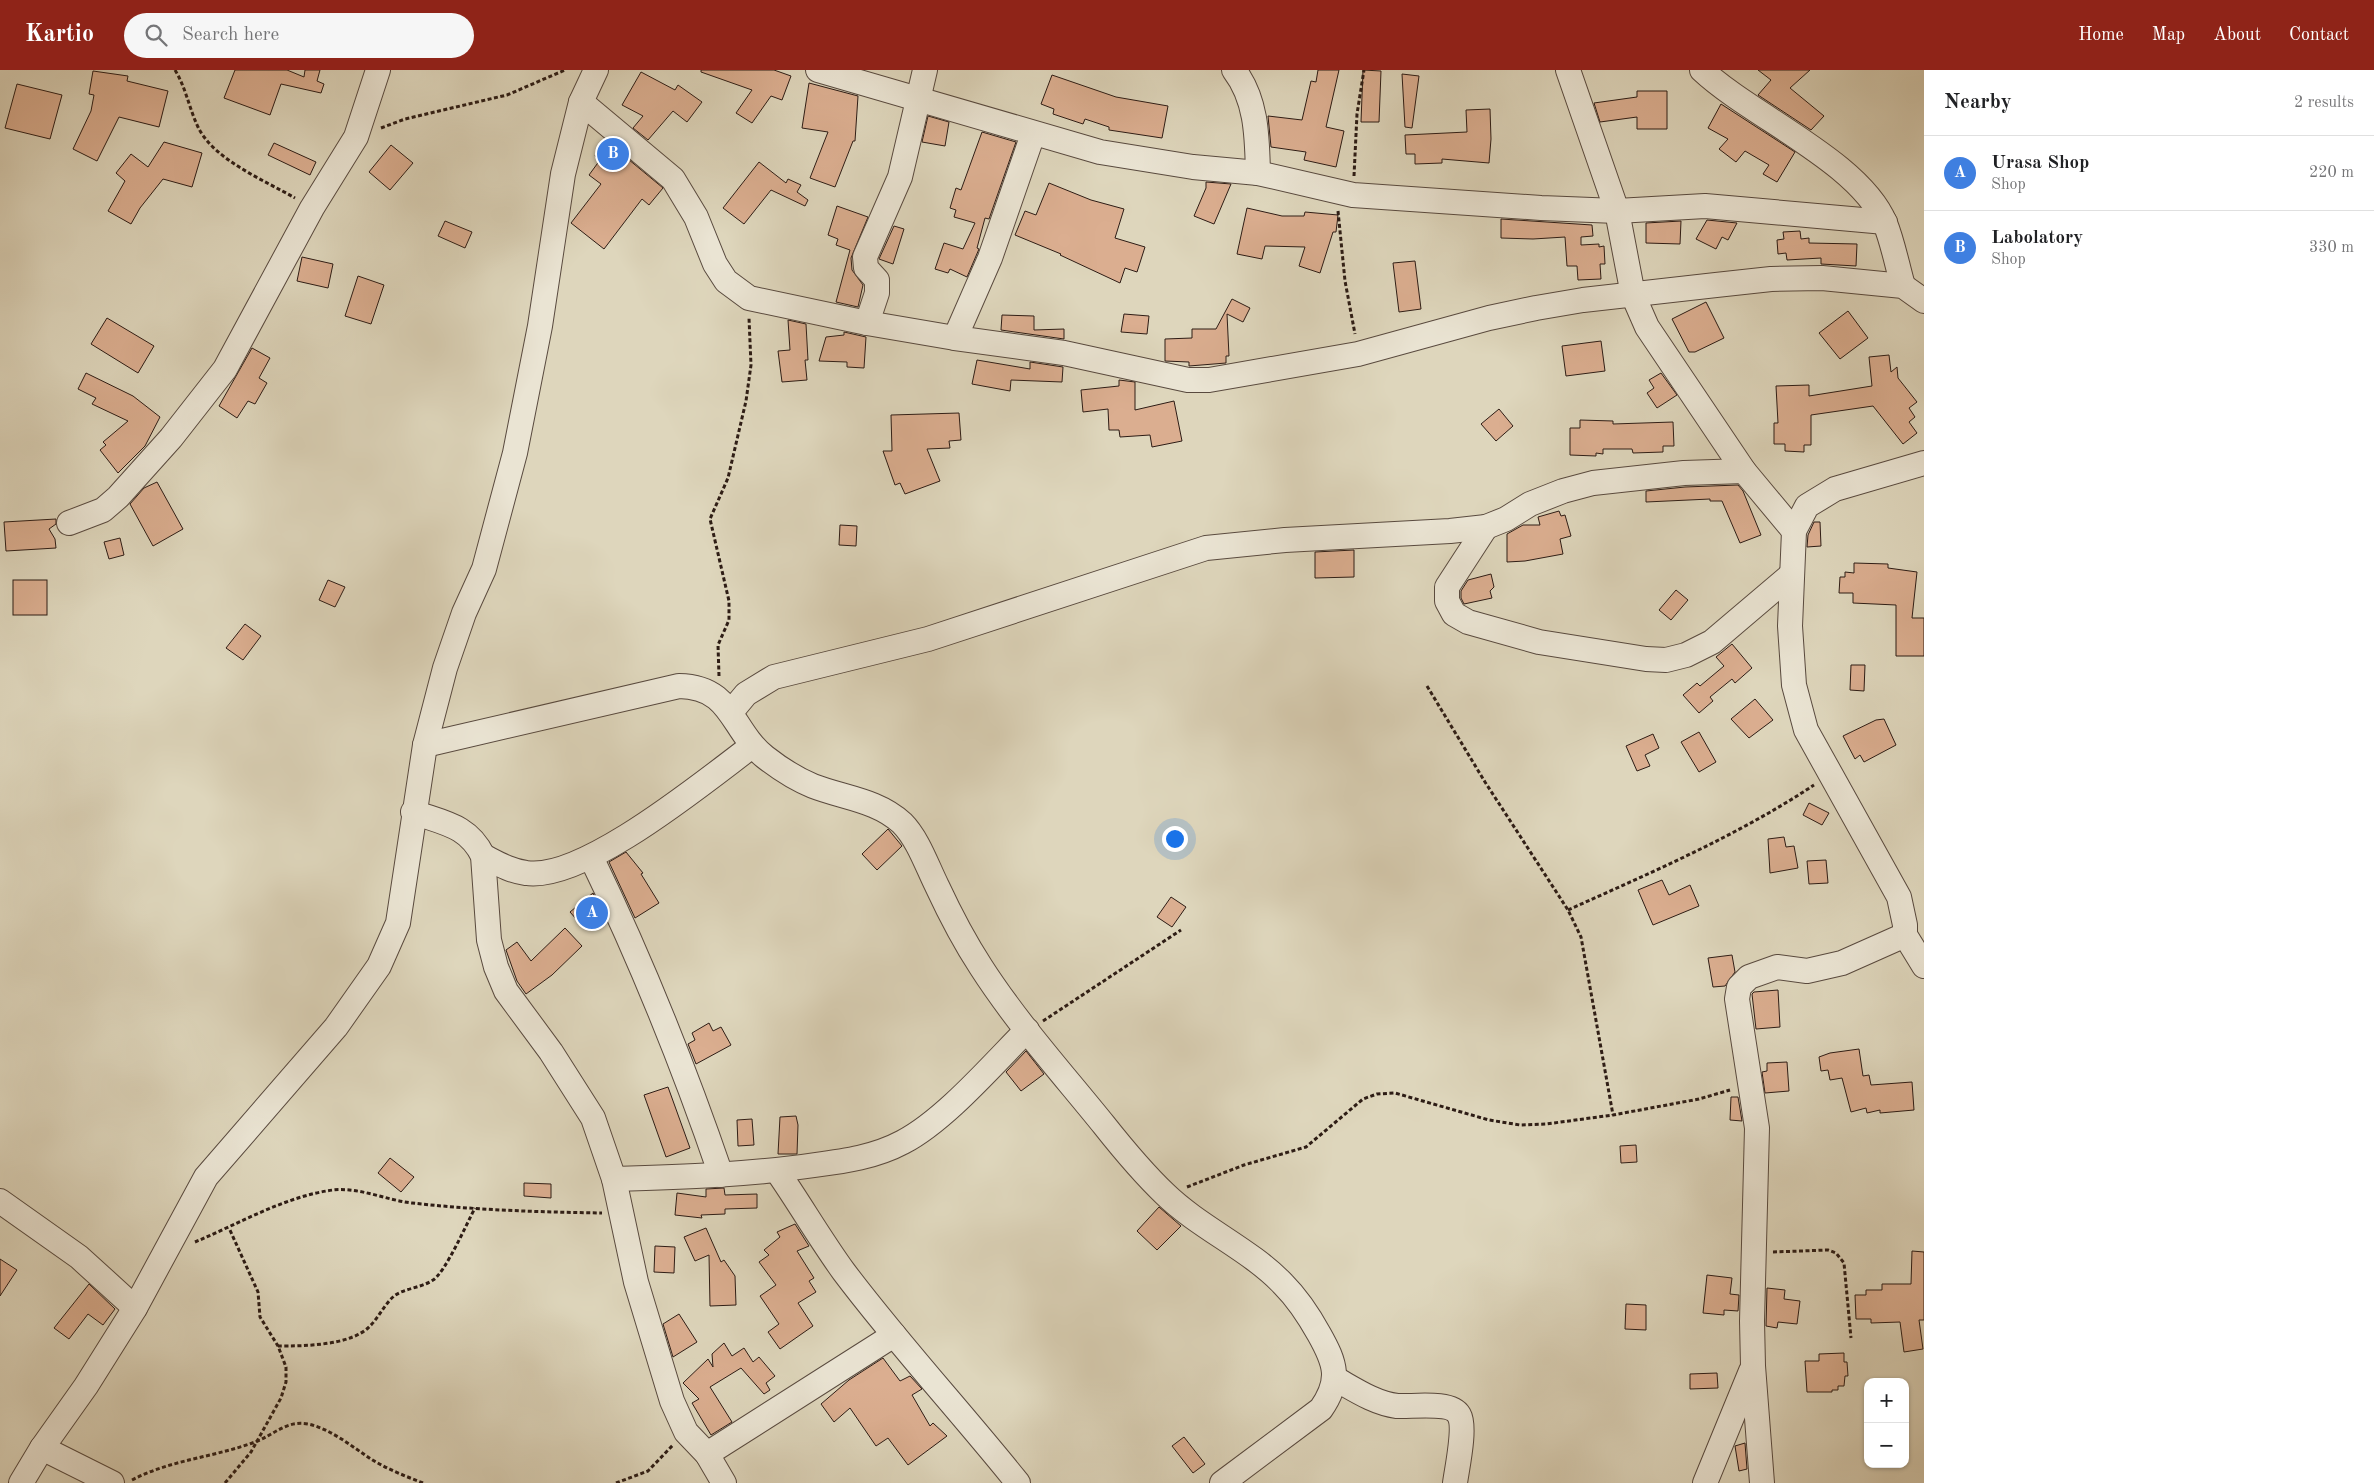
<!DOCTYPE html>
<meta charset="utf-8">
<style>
body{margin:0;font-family:"Old Standard TT",serif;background:#f6f6f6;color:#202124}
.controls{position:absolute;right:15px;bottom:15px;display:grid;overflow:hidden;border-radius:10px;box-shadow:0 1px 4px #0004}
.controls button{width:45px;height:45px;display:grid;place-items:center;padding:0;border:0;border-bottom:1px solid #e0e0e0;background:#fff;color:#202124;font:25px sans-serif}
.you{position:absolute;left:1174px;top:768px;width:18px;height:18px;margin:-12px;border:4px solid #fff;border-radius:50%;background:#1a73e8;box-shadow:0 0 0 8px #1a73e833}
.badge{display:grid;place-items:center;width:32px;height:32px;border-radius:50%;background:#8f2418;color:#fff;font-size:16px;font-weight:700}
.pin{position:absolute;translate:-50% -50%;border:2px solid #fff;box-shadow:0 1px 5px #0006}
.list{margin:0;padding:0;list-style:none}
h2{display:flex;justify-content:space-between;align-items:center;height:65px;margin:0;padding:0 20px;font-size:21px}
h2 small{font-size:16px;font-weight:400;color:#757577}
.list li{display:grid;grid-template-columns:32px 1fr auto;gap:15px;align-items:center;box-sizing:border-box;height:75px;padding:0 20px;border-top:1px solid #e0e0e0}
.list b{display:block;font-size:19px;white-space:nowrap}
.list p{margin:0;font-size:16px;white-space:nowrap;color:#757577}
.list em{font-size:16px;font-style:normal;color:#757577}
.icon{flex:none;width:28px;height:28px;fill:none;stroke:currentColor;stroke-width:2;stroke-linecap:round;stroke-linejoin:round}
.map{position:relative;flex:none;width:1924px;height:1413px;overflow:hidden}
header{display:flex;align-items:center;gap:30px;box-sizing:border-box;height:70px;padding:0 25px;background:#8f2418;color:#fff}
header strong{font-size:24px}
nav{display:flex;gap:28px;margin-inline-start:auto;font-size:18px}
.search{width:350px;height:45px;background:#f6f6f6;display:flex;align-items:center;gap:12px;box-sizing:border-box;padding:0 18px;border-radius:28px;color:#757577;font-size:19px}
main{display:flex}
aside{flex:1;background:#fff}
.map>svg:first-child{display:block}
.building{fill:#dbae90;stroke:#2d1c15}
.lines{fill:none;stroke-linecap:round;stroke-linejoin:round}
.minor-casing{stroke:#594a3f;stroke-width:26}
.path{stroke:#2d1c15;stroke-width:3;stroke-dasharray:4 2.5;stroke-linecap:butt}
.minor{stroke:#eae4d3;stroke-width:24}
</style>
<header>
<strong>Kartio</strong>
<div class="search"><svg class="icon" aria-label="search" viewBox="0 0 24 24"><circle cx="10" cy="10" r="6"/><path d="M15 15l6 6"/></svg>Search here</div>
<nav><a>Home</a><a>Map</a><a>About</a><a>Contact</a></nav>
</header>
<main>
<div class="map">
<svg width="1924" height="1413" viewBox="0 0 1924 1413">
<rect width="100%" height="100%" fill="#ded6bc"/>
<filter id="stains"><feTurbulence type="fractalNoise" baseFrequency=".004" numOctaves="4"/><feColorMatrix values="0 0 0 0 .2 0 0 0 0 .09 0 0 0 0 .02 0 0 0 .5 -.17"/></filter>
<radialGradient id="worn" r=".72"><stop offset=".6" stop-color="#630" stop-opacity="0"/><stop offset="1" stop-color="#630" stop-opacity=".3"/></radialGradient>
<g class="building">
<path d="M235,0H287L304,7L305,0H320L317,11L324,14L321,23L281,14L270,45L224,28Z"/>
<path d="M701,0H774L791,6L782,30L771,26L752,53L736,43L752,20L701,2Z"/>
<path d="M1318,0H1339L1326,57L1344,61L1336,97L1304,90L1306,82L1271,77L1268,46L1302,50L1311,11L1316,12Z"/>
<path d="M1363,0L1381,1L1379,52H1361Z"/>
<path d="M1758,0H1810L1790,18L1824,46L1811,60L1758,25L1771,10Z"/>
<path d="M93,1L128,6L127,11L168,21L159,57L119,47L97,91L73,79L91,41L94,25L89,24Z"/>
<path d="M641,2L675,20L678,15L702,32L687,52L673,41L648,70L633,58L643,46L622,35Z"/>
<path d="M1402,4L1419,6L1412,58L1405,57Z"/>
<path d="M1052,5L1116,27L1168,36L1162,68L1109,60V57L1085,49L1083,54L1053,44L1054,39L1041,34Z"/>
<path d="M809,13L858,26L855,71H853L835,117L810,108L828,62L802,58Z"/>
<path d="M17,14L62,25L50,69L5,58Z"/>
<path d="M1637,21H1667V59H1637V47L1600,52L1594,33L1637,27Z"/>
<path d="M1721,34L1795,82L1777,112L1763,104L1769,95L1745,81L1736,92L1719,79L1728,69L1708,58Z"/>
<path d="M1490,39L1491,69L1489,93L1442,89V93L1415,94V84H1406L1405,65L1467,62L1466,40Z"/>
<path d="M928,46L949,52L945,76L922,72Z"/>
<path d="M982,62L1016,72L989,149L985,148L977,178L979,179L967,207L950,199L948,203L935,199L944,173L963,179L975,153L954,147L956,140L950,138L956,118L961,120Z"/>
<path d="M605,70L663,118L649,135L642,129L604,179L571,153L601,114L589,105L600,90L595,86Z"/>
<path d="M164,72L202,83L192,117L163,109L140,138L131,154L108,141L125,111L116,103L131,84L148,97Z"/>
<path d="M274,73L316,92L310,105L268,85Z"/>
<path d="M391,75L413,93L390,120L369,102Z"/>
<path d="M759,92L786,113L788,109L801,115L797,122L808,130L805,136L771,120L744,154L723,138Z"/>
<path d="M1206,112L1231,114L1214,154L1194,146L1206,118Z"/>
<path d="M1049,113L1091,130L1124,139L1115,168L1145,177L1137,202L1125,198L1120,213L1060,185L1061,184L1015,165L1025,141L1036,145Z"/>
<path d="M837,136L868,147L851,188L852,200L863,215L858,237L836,232L850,180L836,175L838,169L828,165Z"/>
<path d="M1247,138L1282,146H1304L1305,142L1338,145L1336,162H1333L1320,203L1299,196L1305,177L1265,176L1262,189L1237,184Z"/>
<path d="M1501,149L1592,155L1593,166L1581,167V175L1599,174V177L1604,176L1605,194H1600L1601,209L1578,210L1577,196H1567L1565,167L1533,169L1501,168Z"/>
<path d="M1707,150L1737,153L1728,170L1722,167L1716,179L1696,169Z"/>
<path d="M445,151L472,162L465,178L438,166Z"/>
<path d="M1681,151L1680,174L1646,173V153Z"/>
<path d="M894,156L904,159L893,194L879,189Z"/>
<path d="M1800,161L1801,169L1809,168V173L1857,174L1856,196L1821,194V188L1787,190L1786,183L1778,184L1777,170L1784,169L1783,162Z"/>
<path d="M302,187L333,194L328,218L297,211Z"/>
<path d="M1415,191L1421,239L1399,242L1393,193Z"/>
<path d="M358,206L384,215L371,254L345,246Z"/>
<path d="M1232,229L1250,238L1243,252L1227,244L1229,286H1226V293L1189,296V292L1165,291V269L1192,268V259H1216Z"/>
<path d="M1706,232L1724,268L1695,282H1689L1672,249Z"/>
<path d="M1848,241L1868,268L1840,289L1819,263Z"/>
<path d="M1124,244L1149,246L1147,264L1121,262Z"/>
<path d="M1002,245L1034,246V260L1064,259V269L1001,260Z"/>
<path d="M107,248L154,276L138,303L91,274Z"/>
<path d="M788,250L806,254L808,290H805L807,310L782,312L778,281L790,280Z"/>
<path d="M844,262L866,267L864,298L847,297V292L819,291L826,267L844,265Z"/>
<path d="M1601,271L1605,301L1566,306L1562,276Z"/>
<path d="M252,278L270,288L259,308L267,313L255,334L248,331L237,348L219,336Z"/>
<path d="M1889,285L1891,302L1897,297L1898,308L1917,332L1909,338L1915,347L1909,352L1917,363L1903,374L1873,336L1811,345V375H1804V382L1785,381V374H1774V353H1778L1776,316L1809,315V326L1872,316L1869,287Z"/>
<path d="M977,290L1030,299V292L1063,297L1062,312L1011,310L1010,321L972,314Z"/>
<path d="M86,303L133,326L160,347L145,376L118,403L100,380L106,375L103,372L128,351L92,334L96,328L78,319Z"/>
<path d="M1661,303L1677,325L1657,338L1647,323L1654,318L1649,310Z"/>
<path d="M1119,310L1135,312V340L1174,331L1182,371L1152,377L1150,365L1120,367L1119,360H1109L1108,339L1083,342L1081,320L1119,316Z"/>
<path d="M1499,339L1513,356L1496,371L1481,354Z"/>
<path d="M959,343L961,370L949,371L950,378L927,379L940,411L905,424L900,413L895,415L883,381H892L891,345Z"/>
<path d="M1580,350L1613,351V354L1673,352L1674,376H1663V382L1633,383L1632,379H1603V384L1596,383V386L1570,385V358H1580Z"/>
<path d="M157,412L183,459L153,476L130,434L144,418Z"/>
<path d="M1738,415L1743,421L1761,465L1740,473L1722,431H1710V429L1646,432V421L1685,417Z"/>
<path d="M1559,441L1561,446L1565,445L1571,466L1560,469L1563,484L1525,491L1507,492V464L1523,455H1540L1538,447Z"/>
<path d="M56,449V454L49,459L55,469L56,478L6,481L4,452Z"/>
<path d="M1814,452H1820L1821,476L1807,477L1808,465Z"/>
<path d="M840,455L857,456L856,476L839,475Z"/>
<path d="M120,468L124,485L109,489L104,472Z"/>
<path d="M1354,480V507L1315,508V482Z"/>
<path d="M1854,493L1888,494V498L1917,502L1912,548H1924V586H1896V535L1853,533V523H1839L1840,507H1845V502L1854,503Z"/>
<path d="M1491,504L1494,517L1490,521L1492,528L1464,534L1461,528V521L1468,510Z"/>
<rect x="13" y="510" width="34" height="35"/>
<path d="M328,510L345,517L335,537L319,530Z"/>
<path d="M1676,520L1688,530L1671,550L1659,540Z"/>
<path d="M245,554L261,566L243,590L226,578Z"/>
<path d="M1732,574L1752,598L1735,613L1732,609L1710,627L1713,631L1699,643L1683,625L1697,613L1700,616L1724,596L1716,587Z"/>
<path d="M1851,595H1865L1864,621L1850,620Z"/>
<path d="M1755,629L1773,650L1749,668L1731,649Z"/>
<path d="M1884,649L1896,675L1864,692L1860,685L1855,689L1843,666L1876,650Z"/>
<path d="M1699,662L1716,692L1699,702L1681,672Z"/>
<path d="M1653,664L1659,678L1645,685L1650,696L1637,701L1626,676Z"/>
<path d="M1809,733L1829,743L1822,755L1803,745Z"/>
<path d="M888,759L902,776L877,800L862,784Z"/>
<path d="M1784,767L1786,777L1794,776L1798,798L1770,803L1768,769Z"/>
<path d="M626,782L643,803L641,804L659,833L635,848L609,792Z"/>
<path d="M1826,790L1828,813L1809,814L1807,791Z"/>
<path d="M1662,810L1669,825L1690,815L1699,836L1653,855L1638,820Z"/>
<path d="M593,823L602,842L584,858L570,842Z"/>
<path d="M1171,827L1186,837L1172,857L1157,847Z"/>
<path d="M565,858L582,876L552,905L526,924L517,911L506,880L517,872L531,891Z"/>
<path d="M1732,885L1735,902L1725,916L1713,917L1708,888Z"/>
<path d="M1778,920L1780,957L1756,959L1752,924L1754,922Z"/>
<path d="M709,953L713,961L721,957L731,975L696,994L688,974L695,970L692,963Z"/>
<path d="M1859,979L1863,1006L1869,1005L1871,1015L1912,1012L1914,1040L1880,1043V1040L1867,1043L1866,1038L1851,1042L1842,1008L1830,1010L1828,1000L1821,1001L1819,987L1830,983Z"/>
<path d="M1026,981L1044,1004L1021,1021L1006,1002Z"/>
<path d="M1787,992L1789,1021L1765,1023L1762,1002L1767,1001V993Z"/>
<path d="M668,1017L690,1078L666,1087L644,1025Z"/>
<path d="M1731,1027H1738L1742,1051L1730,1050Z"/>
<path d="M796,1046L798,1055L797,1084H778L780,1047Z"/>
<path d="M752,1049L754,1075L738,1076L737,1050Z"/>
<path d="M1636,1075L1637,1092L1621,1093L1620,1076Z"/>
<path d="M390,1088L414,1107L401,1122L378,1103Z"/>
<path d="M524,1113L551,1114V1128L524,1126Z"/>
<path d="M724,1118L725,1125L757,1124V1138L725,1139V1144L701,1145L702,1148L675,1145L677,1123L706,1127V1119Z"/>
<path d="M1159,1137L1181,1156L1157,1180L1137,1161Z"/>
<path d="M795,1154L809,1176L797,1181L814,1208L809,1211L816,1222L798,1233L813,1256L780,1279L768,1262L779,1254L760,1226L776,1215L759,1192L769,1185L764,1180L780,1167L777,1162Z"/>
<path d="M706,1158L721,1192L724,1190L735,1206L736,1235L710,1236L709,1185L695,1191L684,1167Z"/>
<path d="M655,1176L675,1177L674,1203L654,1202Z"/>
<path d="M1912,1181L1924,1182V1250H1919L1923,1279L1904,1282L1900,1252L1871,1253V1249H1856L1855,1225H1866V1220H1882V1214H1911Z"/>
<path d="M0,1189L17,1200L0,1226Z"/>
<path d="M1707,1205L1732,1208L1730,1224L1739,1225L1738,1241L1724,1240V1245L1703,1243Z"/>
<path d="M89,1214L115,1239L103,1255L88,1244L69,1269L54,1258Z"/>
<path d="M1767,1218L1785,1220L1784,1229L1800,1231L1797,1254L1778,1252L1777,1258L1766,1256Z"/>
<path d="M1626,1234L1646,1235V1260L1625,1259Z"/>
<path d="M679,1244L697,1272L673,1287L663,1254Z"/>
<path d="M724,1273L732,1286L744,1278L753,1292L759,1287L775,1306L766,1313L770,1320L764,1324L741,1298L710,1317L732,1352L711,1365L692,1333L699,1329L683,1313L708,1289L713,1297L712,1284Z"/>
<path d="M1844,1283V1292H1847L1848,1306H1845L1844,1316H1838V1320H1832V1322H1807L1805,1291H1819V1284Z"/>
<path d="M883,1288L900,1311L910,1306L922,1319L912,1325L930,1356L933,1353L947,1366L908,1395L888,1368L876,1376L850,1338L834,1352L821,1334L849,1310Z"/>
<path d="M1717,1303L1718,1318L1690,1319V1304Z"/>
<path d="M1184,1367L1205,1394L1193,1403L1172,1376Z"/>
<path d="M1745,1373L1747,1399L1739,1401L1735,1376Z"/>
</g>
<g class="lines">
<defs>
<g id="minor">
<path d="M818,0L1100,82L1193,97L1258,103L1353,125L1541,138L1617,141L1705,136L1885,152"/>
<path d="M1234,0C1257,30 1257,67 1258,103"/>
<path d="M1568,0L1617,141L1633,225L1647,257L1744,401L1794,461"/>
<path d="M1702,0C1751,46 1860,92 1885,153C1893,173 1897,195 1903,216"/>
<path d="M581,32L673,109L696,147L715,194L726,211L749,228L867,253L955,268L1064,283L1188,310H1209L1358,284L1489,248L1536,238L1583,230L1716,215L1771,209L1822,208L1903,216L1924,231"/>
<path d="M867,253L877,223V210L866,198L865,187L900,107L925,0"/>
<path d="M955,268L990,188L1033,64"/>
<path d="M69,453L103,440L118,427L171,368L225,299L312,138L356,67L378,0"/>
<path d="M1486,457L1447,517V531L1454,544L1468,552L1539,572L1646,589L1666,590L1686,585L1712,572L1792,504"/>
<path d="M731,642L746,624L774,607L928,569L1206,478L1285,470L1450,461L1486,457L1506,449L1530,434L1563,421L1593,413L1684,403L1744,401"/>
<path d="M425,675L679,616C733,617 730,659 765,687C779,698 796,709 813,716C844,728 877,730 902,753C918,769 927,796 937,816C950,844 964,871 981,897C1017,953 1062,1003 1104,1055C1123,1079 1143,1103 1165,1124C1200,1158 1251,1180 1283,1214C1298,1229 1309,1246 1319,1264C1336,1294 1341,1310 1321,1339L1222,1413"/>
<path d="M413,742C443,753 468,755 483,786L489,870L496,897L506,921L551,982L593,1048L614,1109L636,1212L672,1331L686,1362L707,1384L724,1413"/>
<path d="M483,786C497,793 510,801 526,803C583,812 705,711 752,676"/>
<path d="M591,787C641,890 684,997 721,1105"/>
<path d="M1905,865L1924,896"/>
<path d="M777,1101C800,1134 820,1169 844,1202C899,1275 961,1342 1018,1413"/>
<path d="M614,1109C681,1107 748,1105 815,1095C845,1091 875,1087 903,1072C945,1050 992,995 1027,960"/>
<path d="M0,1131L79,1187L135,1238"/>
<path d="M1334,1308C1354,1319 1374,1333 1397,1336C1412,1337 1451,1331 1459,1345C1466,1357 1457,1398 1455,1413"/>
<path d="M42,1378L112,1413"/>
<path d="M707,1384L894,1265"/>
<path d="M21,1413L42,1378L86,1316L135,1238L206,1107L336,957L379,896L398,853L425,675L445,598L464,543L484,499L515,383L540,256L563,104L581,32L596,0"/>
<path d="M1705,1413L1751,1301"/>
<path d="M1762,1413L1753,1296L1752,1251L1757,1058L1737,929L1739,917L1749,907L1777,897L1807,901L1842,893L1905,865V855L1899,827L1806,660L1794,615L1790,556L1794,461L1807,436L1835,419L1924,393"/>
</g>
</defs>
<use href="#minor" class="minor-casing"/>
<g class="path">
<path d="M175,0C186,18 189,38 198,57C214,90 264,110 295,128"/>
<path d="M381,58L405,49L507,25L565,0"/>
<path d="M1354,106L1357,44L1364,0"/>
<path d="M1338,141L1345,211L1355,264"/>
<path d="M719,606L718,575L729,550V531L710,449L728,408L746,331L751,295L749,248"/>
<path d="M1427,616L1485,712L1568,840L1581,867L1613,1045"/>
<path d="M1568,840C1652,802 1737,766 1814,715"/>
<path d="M1043,951L1181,860"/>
<path d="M1187,1117L1244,1095L1306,1077L1363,1029L1377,1024L1395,1023L1489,1050L1520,1055L1546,1054L1613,1045L1699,1029L1730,1020"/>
<path d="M195,1172C238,1154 286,1126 333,1120C359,1117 386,1130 412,1133C475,1140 538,1142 602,1143"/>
<path d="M1773,1182L1828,1180L1836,1183L1844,1193L1851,1268"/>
<path d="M278,1276C303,1276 351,1276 370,1256C379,1247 384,1235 394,1226C405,1218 421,1218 433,1210C445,1203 467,1153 475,1138"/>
<path d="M132,1410C170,1390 215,1387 255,1372C274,1365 286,1350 308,1354C331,1359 351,1376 371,1389C387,1399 405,1406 423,1413"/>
<path d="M225,1413L251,1382L281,1328L286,1312V1297L278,1276L260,1247L258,1222L229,1158"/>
<path d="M616,1413L648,1401L673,1375"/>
</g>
<use href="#minor" class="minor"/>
</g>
<rect width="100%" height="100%" filter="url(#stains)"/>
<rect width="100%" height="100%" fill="url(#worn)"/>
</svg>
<div class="controls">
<button>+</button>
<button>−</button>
</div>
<div class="you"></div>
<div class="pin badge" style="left:592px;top:843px;background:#3f7fe0">A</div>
<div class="pin badge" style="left:613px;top:84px;background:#3f7fe0">B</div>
</div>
<aside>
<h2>Nearby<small>2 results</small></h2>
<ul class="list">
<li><span class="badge" style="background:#3f7fe0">A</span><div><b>Urasa Shop</b><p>Shop</p></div><em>220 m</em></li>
<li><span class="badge" style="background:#3f7fe0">B</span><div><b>Labolatory</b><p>Shop</p></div><em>330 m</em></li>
</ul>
</aside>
</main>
